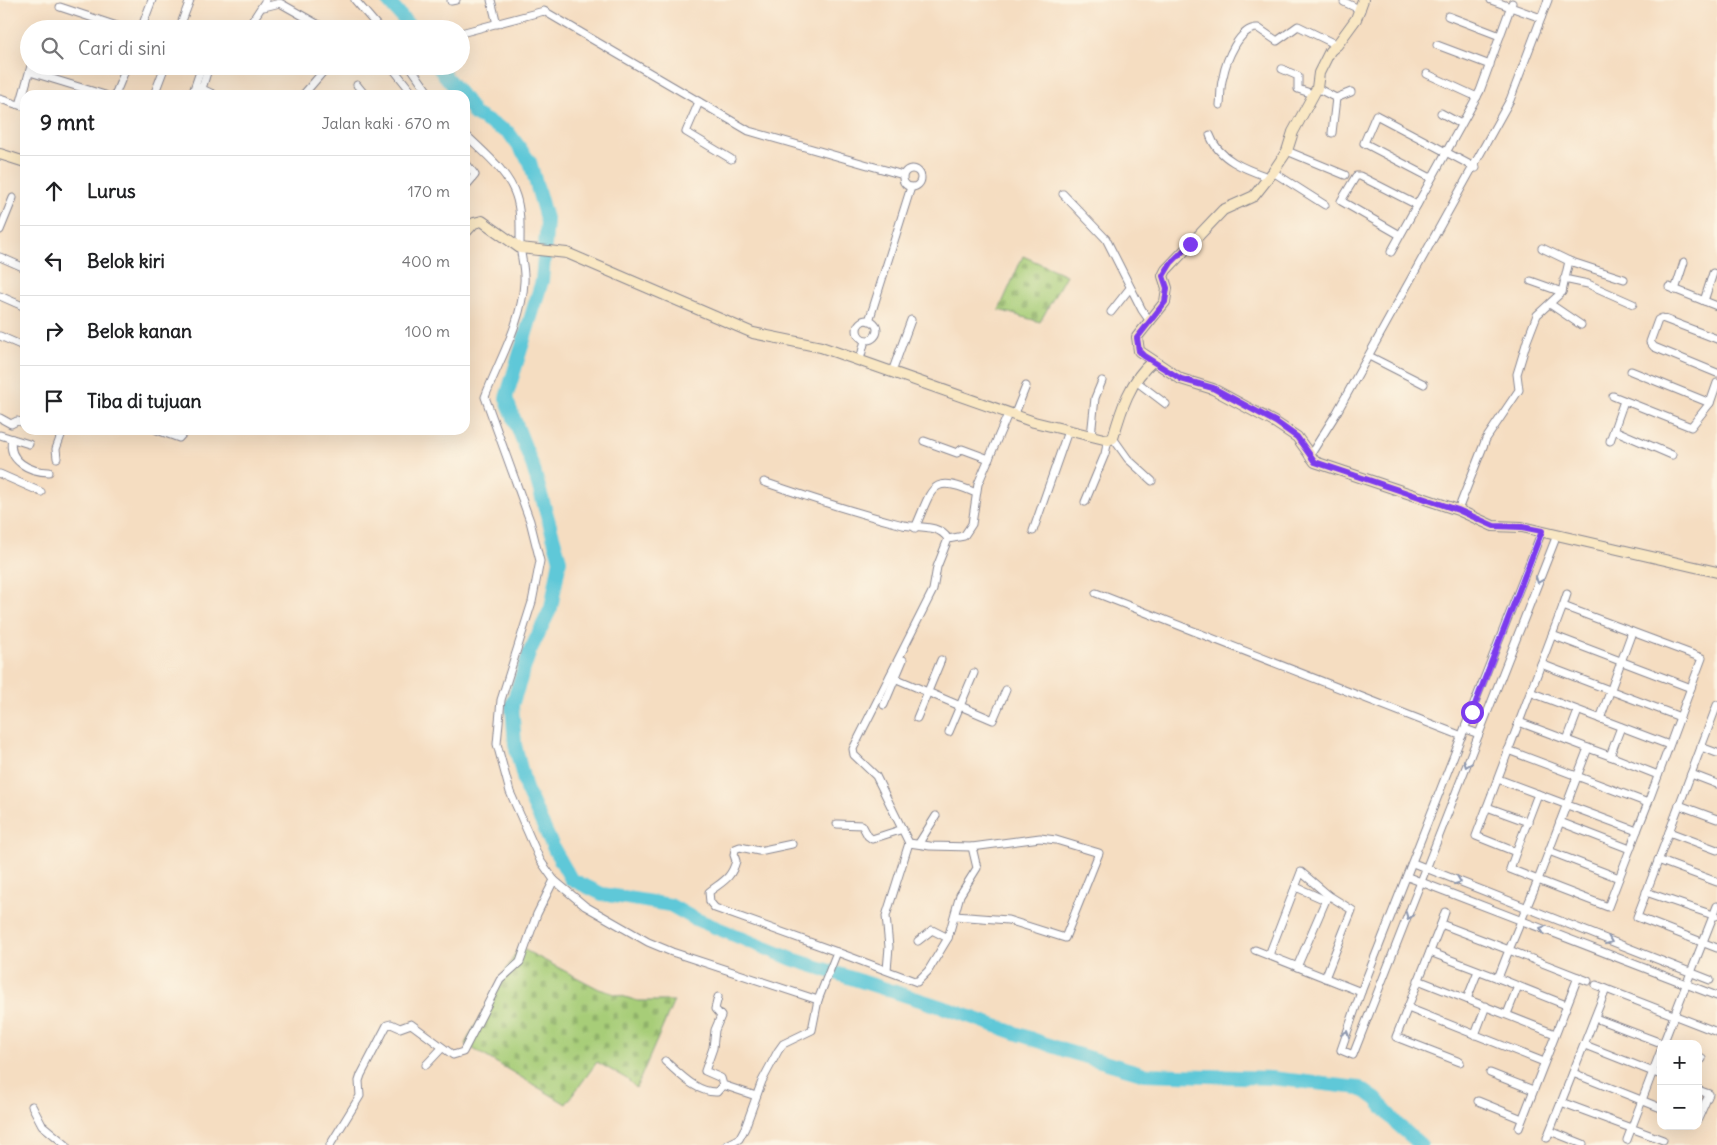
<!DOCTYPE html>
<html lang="id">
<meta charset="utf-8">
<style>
body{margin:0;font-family:Delius,sans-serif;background:#f2f2f2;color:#202124}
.controls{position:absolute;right:15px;bottom:15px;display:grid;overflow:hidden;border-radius:10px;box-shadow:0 5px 20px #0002}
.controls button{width:45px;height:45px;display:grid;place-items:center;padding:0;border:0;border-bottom:1px solid #e0e0e0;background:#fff;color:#202124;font:25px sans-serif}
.stop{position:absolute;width:15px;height:15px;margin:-11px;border:4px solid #7c3aed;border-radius:50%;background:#fff}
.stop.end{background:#7c3aed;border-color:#fff;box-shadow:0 1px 5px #0008}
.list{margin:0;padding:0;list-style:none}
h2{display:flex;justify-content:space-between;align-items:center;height:65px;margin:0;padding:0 20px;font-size:21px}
h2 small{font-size:16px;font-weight:400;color:#757577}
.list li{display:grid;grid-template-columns:32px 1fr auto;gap:15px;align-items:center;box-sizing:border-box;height:70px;padding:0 20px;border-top:1px solid #e0e0e0}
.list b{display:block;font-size:19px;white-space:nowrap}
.list em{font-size:16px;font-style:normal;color:#757577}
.icon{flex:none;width:28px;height:28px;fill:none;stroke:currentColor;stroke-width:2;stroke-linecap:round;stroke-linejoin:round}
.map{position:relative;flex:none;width:1717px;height:1145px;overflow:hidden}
.search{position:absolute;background:#fff;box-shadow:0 5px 20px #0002;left:20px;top:20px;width:450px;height:55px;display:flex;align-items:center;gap:12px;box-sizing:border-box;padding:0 18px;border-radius:28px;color:#757577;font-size:19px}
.panel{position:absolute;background:#fff;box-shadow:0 5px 20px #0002;left:20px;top:90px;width:450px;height:345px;border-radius:15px}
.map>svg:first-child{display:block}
.cemetery{fill:url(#cemetery-stones);stroke:#617e6b}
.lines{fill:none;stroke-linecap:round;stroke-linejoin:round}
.river{stroke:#5ec8d8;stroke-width:14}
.street-casing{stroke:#888690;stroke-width:9}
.secondary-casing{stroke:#888690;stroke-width:12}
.street{stroke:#fff;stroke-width:7}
.secondary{stroke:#f9e7c3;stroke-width:10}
.oneway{stroke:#8d97ae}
.route{stroke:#7c3aed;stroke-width:6}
</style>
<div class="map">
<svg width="1717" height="1145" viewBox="0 0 1717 1145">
<defs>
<pattern id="cemetery-stones" width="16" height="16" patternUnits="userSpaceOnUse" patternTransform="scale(1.25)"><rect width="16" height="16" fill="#a7cd78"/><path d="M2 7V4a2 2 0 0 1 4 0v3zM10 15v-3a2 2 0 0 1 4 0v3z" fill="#8fb06a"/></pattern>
</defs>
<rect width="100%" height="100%" fill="#fcf5e5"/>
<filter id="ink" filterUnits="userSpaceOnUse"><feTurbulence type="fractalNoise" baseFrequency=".02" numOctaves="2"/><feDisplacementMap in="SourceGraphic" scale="10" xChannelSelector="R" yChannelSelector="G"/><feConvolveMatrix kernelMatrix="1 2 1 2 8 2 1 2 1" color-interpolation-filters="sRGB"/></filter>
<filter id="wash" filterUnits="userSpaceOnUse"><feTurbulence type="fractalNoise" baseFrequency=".0096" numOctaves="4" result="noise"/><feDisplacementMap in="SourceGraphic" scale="20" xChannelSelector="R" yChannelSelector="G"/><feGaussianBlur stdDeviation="1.12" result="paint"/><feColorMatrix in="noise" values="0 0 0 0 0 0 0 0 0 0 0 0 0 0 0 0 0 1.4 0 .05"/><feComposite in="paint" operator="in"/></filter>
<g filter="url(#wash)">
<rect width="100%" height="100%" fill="#f5ddc1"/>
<g class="cemetery">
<path d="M1023,256L1066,275L1040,322L999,310Z"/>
<path d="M519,947L599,989L638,1001H674L636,1088L627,1079L597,1062L566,1104L465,1044Z"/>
</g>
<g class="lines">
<g class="river">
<path d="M387,0L412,29"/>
<path d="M437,66L461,95"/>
<path d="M465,99L474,114L509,133L530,162L547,222L542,281L506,398L533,467L560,560L551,608L530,651L512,705L515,745L526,789L554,849L571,879L602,894L670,905L693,918L792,959L951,1010L1066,1051L1145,1074L1271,1078L1360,1088L1376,1099L1397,1124L1421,1145"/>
</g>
</g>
</g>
<g filter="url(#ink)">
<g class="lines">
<defs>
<g id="street">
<path d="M355,0L380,29"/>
<path d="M491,0L497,24"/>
<path d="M1491,0L1541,18"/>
<path d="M451,1L456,0"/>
<path d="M1344,2L1361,10"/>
<path d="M60,7L126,29"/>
<path d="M264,7L280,3L326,29"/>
<path d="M1448,16L1500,36"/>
<path d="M141,29L152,0"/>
<path d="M179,29L190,0"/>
<path d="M247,29L266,0"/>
<path d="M461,33L544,11L749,131L903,175"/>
<path d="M1437,45L1490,65"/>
<path d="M391,66L414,95"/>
<path d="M410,66L430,95"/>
<path d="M1282,69L1298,76V89L1313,94"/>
<path d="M30,72L105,95"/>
<path d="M1427,74L1477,97"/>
<path d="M357,85L365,95"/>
<path d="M198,87L215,95"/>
<path d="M1317,88L1336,98L1332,133"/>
<path d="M115,95L127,66"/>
<path d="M154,95L165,66"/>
<path d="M192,95L202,66"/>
<path d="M200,95L209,66"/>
<path d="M303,95L328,66"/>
<path d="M1336,98L1351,92"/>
<path d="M0,99L25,107"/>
<path d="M699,102L686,132L731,159"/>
<path d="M20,105L31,66"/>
<path d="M1220,105C1221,96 1220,86 1223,77C1226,61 1239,27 1258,28L1277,41L1298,26L1337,45"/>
<path d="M1441,113L1461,124"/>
<path d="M465,134C483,152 508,171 516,196C521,211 520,228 520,245C521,257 525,269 524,282C522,323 499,360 485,397L530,521L540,561L532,602L501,700L497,744L510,792L540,860L554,880L585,906L648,942L672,952L818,1000"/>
<path d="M1210,135C1218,159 1245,169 1268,177"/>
<path d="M1287,151L1345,175"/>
<path d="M465,162L475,175L465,187"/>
<circle cx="912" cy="178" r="9"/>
<path d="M1273,172L1325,205"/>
<path d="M1431,178L1364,143L1376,115L1476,168"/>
<path d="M1063,194L1106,239L1142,310L1149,320"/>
<path d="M0,230L13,198"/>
<path d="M1400,235L1341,201L1356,176H1360L1417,205"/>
<path d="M1542,248L1569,261"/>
<path d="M1391,252L1480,91L1512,3"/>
<path d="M0,257L25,268"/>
<path d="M1564,279L1588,284L1633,304"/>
<path d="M1531,281L1562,292"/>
<path d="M1669,287L1717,306"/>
<path d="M1675,290L1684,262"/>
<path d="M0,296L25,307"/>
<path d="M1704,301L1713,273"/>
<path d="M1550,304L1581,325"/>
<path d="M1111,312L1130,288"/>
<circle cx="867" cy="330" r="10"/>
<path d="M869,321L911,187"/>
<path d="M0,336L25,347"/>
<path d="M1717,339L1662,318L1658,320L1650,342L1654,347L1717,373"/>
<path d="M1369,356L1424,384"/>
<path d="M860,360L865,340"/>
<path d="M1631,371L1710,403"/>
<path d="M892,372L911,320"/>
<path d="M1137,382L1166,404"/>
<path d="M1613,396L1691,427L1710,403L1717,383"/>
<path d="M1014,416L1026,386"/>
<path d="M0,418L11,424L17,421L25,423"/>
<path d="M157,430L179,438L186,430"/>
<path d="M1614,430L1672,455"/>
<path d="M0,435L29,444"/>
<path d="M1091,436L1095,398L1102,381"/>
<path d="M1113,438L1128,459L1152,481"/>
<path d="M12,439C7,461 30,472 49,472"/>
<path d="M924,441L957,453L962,449L989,459"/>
<path d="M1610,441L1624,401"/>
<path d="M1309,457L1336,414L1510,100L1548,0"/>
<path d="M57,458L56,449L63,430"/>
<path d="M0,474L41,492"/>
<path d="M764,482C810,498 856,513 903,525C918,528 939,524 948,539"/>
<path d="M1085,502L1105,454L1108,440"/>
<path d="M1458,510L1486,439L1519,390L1517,374L1527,341L1537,315L1562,292L1569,261L1624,279"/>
<path d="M915,528C933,488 930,473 976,493"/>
<path d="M1033,531L1068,431"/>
<path d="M1542,531L1361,992L1341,1050L1353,1055L1557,535"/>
<path d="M1096,593L1462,736"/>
<path d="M1552,635L1691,688"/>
<path d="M1541,664L1680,717"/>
<path d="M890,676L993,720L1006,690"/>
<path d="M1530,692L1669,745"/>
<path d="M884,705L903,660"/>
<path d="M1717,705L1637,917L1717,948"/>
<path d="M917,718L941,660"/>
<path d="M1600,719L1632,632"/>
<path d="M1519,722L1588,748L1538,880L1608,907L1637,831L1538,794"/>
<path d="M1621,727L1610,756L1658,775"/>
<path d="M1465,729L1479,734"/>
<path d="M949,732L974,673"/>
<path d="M1567,740L1578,711"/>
<path d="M1701,747L1717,753"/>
<path d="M1588,748L1610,756"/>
<path d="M1508,750L1648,803L1702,658L1563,606"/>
<path d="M1691,774L1717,784"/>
<path d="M1498,779L1538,794L1516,852L1476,836L1563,606L1567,594"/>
<path d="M1679,805L1717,819"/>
<path d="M1487,807L1528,822"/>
<path d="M1560,822L1630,849"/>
<path d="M837,824L862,825L868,836L872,839L903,829"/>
<path d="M1637,831L1648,803"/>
<path d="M1669,832L1717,850"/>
<path d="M909,843L930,846L972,847L1040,838L1056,840L1099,853L1065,938L1008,920L955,916"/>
<path d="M919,843L936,816"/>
<path d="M792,844L759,851L740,847L735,849L734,855L736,861C731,879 723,881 709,892L710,902L715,908L837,952"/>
<path d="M1549,851L1619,878"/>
<path d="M1516,852L1510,869L1538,880L1509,950L1588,981"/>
<path d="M1658,860L1717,882"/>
<path d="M1413,863L1710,980"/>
<path d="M1408,877L1717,996"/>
<path d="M1296,887L1325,900"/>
<path d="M1646,892L1716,916"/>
<path d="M1445,912L1441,924L1509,950L1498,978L1566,1005"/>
<path d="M1441,924L1396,1037L1460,1062"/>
<path d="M918,941L932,930L948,938"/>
<path d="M1255,950L1361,992"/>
<path d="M1430,952L1498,978"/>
<path d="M1269,955L1301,872L1328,895L1297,967"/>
<path d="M887,970L889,947L886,916L909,843L876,776L854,755L853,749L933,590L937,567L948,539L964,536L972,524L978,484L1008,414"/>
<path d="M1325,978L1352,910L1328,895"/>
<path d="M1418,980L1555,1034"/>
<path d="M1596,985L1717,1032"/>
<path d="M718,997L715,1009L721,1016L715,1030L713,1048L705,1071L721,1078L723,1085L756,1096"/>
<path d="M1467,999L1478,971"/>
<path d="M1408,1008L1544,1062"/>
<path d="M1507,1014L1518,986"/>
<path d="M1595,1018L1664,1044"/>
<path d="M1475,1035L1486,1006"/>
<path d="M1663,1044L1717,906"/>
<path d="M1585,1045L1661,1075"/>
<path d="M1698,1057L1702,1059"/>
<path d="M665,1061C679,1073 696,1093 717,1092L723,1085"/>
<path d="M426,1065L442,1048"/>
<path d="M1490,1073L1533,1090"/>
<path d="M1573,1073L1661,1108"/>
<path d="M1698,1090L1709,1094L1698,1119"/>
<path d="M1478,1101L1522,1119"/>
<path d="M1561,1102L1663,1140"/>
<path d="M32,1106L42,1125L66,1145"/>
<path d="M1519,1128L1578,977"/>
<path d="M1550,1131L1583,1144"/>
<path d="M1547,1138L1606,989"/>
<path d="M1627,1140L1661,1050"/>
<path d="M330,1145L360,1096L359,1081L361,1075L387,1025L391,1024L400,1028L411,1024L453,1055L463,1052L500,980L520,962L537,914L554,880"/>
<path d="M727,1145L739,1139L745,1128L762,1081L778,1051L783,1044L812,1030L818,1000L837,952L917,982L928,971L948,938L960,895L977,868L972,847"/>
</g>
<g id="secondary">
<path d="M1363,0L1356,19L1337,45L1330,51L1319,73L1317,88L1293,132L1287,151L1273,172L1254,196L1223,210L1166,270L1163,276L1167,288L1165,302L1137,337L1139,351L1181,379L1213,389L1276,423L1297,437L1315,462L1458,510L1493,526L1522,527L1717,572"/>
<path d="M0,154L25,162"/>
<path d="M465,233L474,223L482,221L520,248L567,253L753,333L821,347L1034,422L1108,440L1113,438C1121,410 1130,380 1153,361"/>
</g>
</defs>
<use href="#street" class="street-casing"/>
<use href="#secondary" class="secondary-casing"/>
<use href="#street" class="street"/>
<use href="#secondary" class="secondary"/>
</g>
<defs><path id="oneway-chevron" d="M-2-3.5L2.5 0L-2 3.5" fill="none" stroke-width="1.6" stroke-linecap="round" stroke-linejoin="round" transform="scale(1.25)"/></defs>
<g class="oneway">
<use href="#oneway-chevron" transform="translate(1539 580) rotate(111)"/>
<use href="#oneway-chevron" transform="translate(1467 764) rotate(111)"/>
<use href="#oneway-chevron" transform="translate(1458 881) rotate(22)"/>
<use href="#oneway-chevron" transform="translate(1409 916) rotate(112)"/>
<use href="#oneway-chevron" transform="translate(1543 929) rotate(-159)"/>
<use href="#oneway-chevron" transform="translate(1609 941) rotate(22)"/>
<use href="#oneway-chevron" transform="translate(1346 1034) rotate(-70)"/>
</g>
</g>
<g class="lines" filter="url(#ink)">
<path class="route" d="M1190,244L1171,263L1163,276L1167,288L1165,302L1137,338L1139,351L1144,356L1181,379L1213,388L1276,422L1297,437L1315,462L1458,510L1494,526L1522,527L1542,531L1472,712"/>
</g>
</svg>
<div class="controls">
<button>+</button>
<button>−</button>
</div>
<div class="stop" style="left:1472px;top:712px"></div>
<div class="stop end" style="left:1190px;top:244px"></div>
<div class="search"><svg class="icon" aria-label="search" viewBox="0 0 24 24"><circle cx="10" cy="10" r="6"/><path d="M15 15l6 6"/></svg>Cari di sini</div>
<section class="panel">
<h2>9 mnt<small>Jalan kaki · 670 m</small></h2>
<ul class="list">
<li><svg class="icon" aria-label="ahead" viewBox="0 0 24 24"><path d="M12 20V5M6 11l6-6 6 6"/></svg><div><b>Lurus</b></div><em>170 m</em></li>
<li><svg class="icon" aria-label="left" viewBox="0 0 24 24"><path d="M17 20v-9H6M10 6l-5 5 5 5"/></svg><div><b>Belok kiri</b></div><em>400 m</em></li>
<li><svg class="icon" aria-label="right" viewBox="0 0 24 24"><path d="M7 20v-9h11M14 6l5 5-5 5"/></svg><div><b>Belok kanan</b></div><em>100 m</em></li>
<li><svg class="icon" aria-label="arrive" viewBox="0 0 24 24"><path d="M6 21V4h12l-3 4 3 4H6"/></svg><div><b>Tiba di tujuan</b></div></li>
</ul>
</section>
</div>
